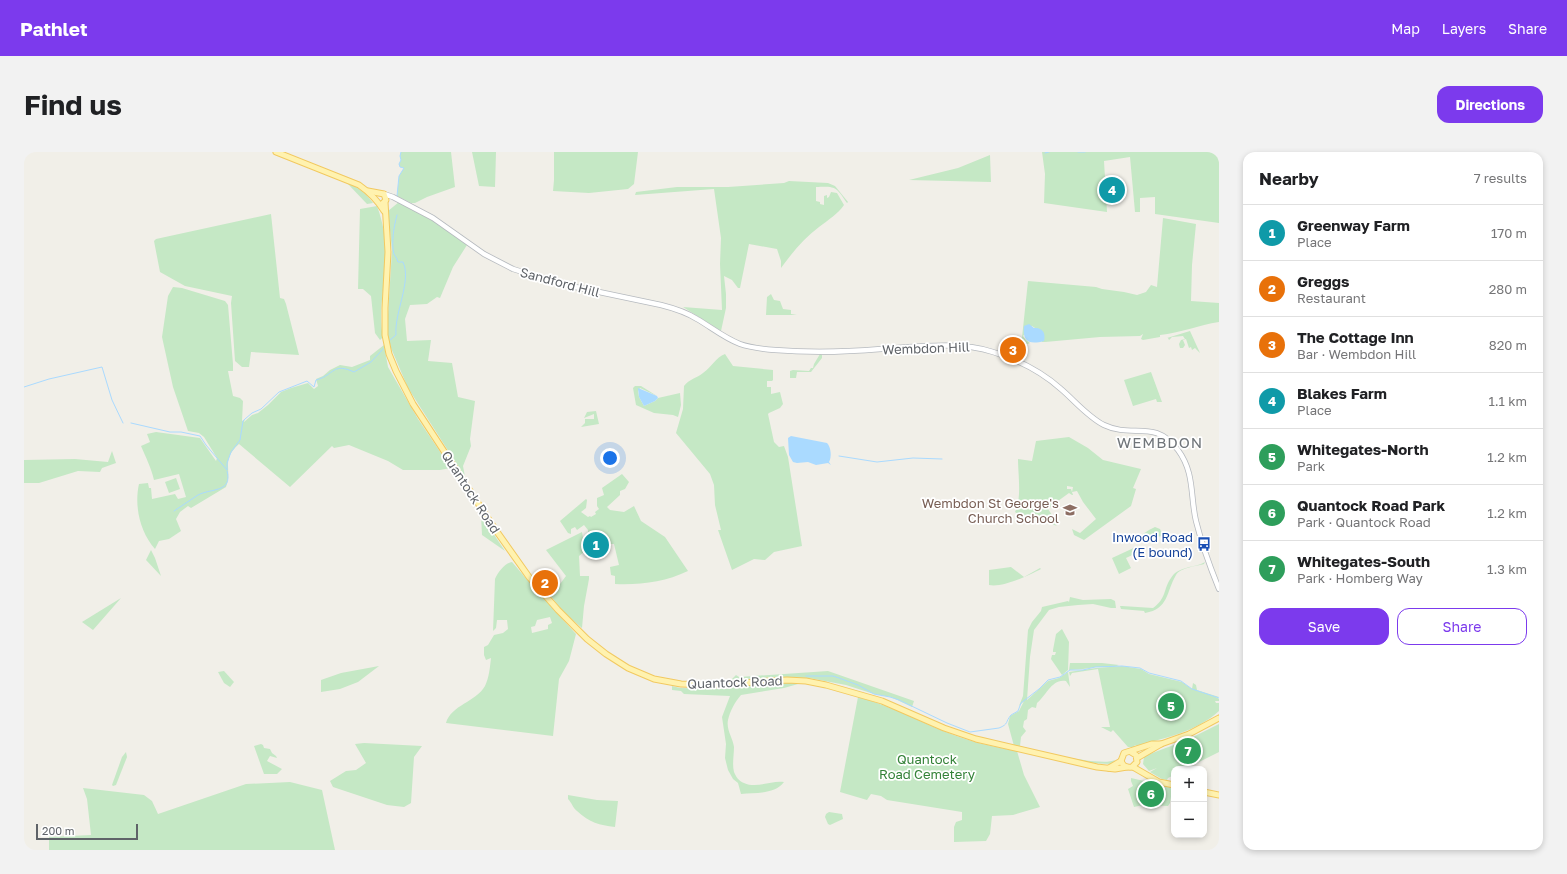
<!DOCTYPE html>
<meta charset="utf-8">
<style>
body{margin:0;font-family:"Golos Text",sans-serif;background:#f2f2f2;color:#202124}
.controls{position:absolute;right:12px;bottom:12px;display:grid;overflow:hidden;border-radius:8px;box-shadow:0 2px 6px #0003}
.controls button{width:36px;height:36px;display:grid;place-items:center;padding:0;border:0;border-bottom:1px solid #e0e0e0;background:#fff;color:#202124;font:20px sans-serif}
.scale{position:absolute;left:12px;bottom:10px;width:102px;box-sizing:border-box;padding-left:4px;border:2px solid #5f6368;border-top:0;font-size:11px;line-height:14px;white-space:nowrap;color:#5f6368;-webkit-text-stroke:3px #fff;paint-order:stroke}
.you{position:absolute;left:586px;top:306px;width:14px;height:14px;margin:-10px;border:3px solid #fff;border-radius:50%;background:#1a73e8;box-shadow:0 0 0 6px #1a73e833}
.badge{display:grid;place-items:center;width:26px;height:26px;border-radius:50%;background:#7c3aed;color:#fff;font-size:13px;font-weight:700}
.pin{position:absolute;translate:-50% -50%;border:2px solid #fff;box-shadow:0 1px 4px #0006}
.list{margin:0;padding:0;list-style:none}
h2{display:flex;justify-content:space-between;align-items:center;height:52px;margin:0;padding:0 16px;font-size:17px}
h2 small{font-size:13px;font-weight:400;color:#757577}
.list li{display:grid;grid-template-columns:26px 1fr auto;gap:12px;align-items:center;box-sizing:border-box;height:56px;padding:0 16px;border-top:1px solid #e0e0e0}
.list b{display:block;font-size:15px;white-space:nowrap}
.list p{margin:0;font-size:13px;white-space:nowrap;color:#757577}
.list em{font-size:13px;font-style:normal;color:#757577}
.actions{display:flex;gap:8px;padding:12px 16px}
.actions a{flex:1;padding:9px 0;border:1px solid #7c3aed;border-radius:12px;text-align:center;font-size:14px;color:#7c3aed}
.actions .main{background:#7c3aed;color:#fff}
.map{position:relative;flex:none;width:1195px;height:698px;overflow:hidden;border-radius:12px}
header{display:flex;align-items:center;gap:24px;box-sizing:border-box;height:56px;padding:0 20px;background:#7c3aed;color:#fff}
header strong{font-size:19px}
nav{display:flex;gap:22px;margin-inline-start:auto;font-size:14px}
.intro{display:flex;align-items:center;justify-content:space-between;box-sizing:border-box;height:96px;padding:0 24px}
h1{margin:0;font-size:28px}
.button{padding:10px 18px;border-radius:12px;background:#7c3aed;color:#fff;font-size:14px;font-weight:700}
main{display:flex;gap:24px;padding:0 24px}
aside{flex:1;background:#fff;border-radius:12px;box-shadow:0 2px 6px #0003}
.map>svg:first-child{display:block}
.green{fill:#c5e8c5;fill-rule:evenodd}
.water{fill:#aadaff}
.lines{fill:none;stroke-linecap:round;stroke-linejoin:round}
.stream{stroke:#aadaff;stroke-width:1}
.secondary-casing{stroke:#b6babf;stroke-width:6}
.primary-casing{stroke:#f2c960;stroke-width:7}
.secondary{stroke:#fff;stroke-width:4.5}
.primary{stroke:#fff2af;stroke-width:5}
.labels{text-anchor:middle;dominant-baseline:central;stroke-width:3.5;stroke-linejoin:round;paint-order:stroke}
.street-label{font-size:13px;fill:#5f6368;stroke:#fff}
.education-label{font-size:13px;fill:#785e54;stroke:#fff;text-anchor:end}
.transit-label{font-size:13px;fill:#164399;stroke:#fff;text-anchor:end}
.park-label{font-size:13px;fill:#348238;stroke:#fff}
.quarter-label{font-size:15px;letter-spacing:1px;fill:#70757a;stroke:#fff}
</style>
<header>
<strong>Pathlet</strong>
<nav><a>Map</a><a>Layers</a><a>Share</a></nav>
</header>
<div class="intro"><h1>Find us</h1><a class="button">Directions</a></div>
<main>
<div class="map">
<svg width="1195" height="698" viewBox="0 0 1195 698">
<rect width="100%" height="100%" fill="#f1efe8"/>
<g class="green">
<path d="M377,0H427L431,35L403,45L391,51H387L373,44L375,24L380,16L376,15L375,12L377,8L376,4Z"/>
<path d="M448,0H472L471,35L455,34Z"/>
<path d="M530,0H614L610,32L604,37L565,41L529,39L530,28Z"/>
<path d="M1018,0H1195V71L1131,62V45L1116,46V60H1111L1106,5L1080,9L1083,60L1020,51L1021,22Z"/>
<path d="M966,3L967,30L885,28L934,16Z"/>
<path d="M765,29L804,31L811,34L824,50L823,51C812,35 812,34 792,35V49L796,50V52L800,53V44L803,43V46L805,45L807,40L813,41L820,53C814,62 804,68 795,75C780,86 768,101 757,116V109L753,97L725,92L716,136H714L708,128L700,124L702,142V156L697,179L659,155L698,158L696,112L697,86L690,37L611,43L612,40L653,35H704L760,31Z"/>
<path d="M323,31C334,35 342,41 349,51L343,52Z"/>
<path d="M375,50L410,69L443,93L429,115L416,146L413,145L403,152L386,153L381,167L383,189L407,188L404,209L428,211L434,245L451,249L446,287L447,294L439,314L441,325L384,236L367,196L363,179L368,98L364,59Z"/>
<path d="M353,54C360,73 363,93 362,113C360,137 354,161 359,185L356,188L351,181L347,144L339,137H334L336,57Z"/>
<path d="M247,62L256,146L260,147L262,152L275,203L227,200L225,215H218L211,209L207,151L208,144L161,134L136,120L130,89L132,87Z"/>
<path d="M1139,66L1172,72L1168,113L1167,149L1195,151V170C1175,173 1156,181 1136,183V185L1119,188L1117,187L1119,182L1116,184L1076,185L1021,190H1016H1018L1011,176L1008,174L999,184L1002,188L1006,191L997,195L1004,129L1072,135L1078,137L1100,140L1113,143L1122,140L1127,133L1133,135Z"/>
<path d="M149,135L158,136L201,149L204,153L209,212V219H204L209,244L216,246L219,249L218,269L221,267L220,270L228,263L234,261L244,253L257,240L267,236L284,231L290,237L294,234L292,227L299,224L306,218L316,213L328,215L346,208V204L360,193L364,215L394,267L427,316L416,318H379L364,309L325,293L310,296L308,294L266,335L215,292C196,309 209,317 202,335L167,356L164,354L156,360L152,367L157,379L145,387L135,389L131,397C116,380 110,354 115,332L124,331L125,336H127L128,347L151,342L154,347L162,345L155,322L130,328C127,315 122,306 117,294L126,290L123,282L132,280L176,286L192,309L193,306L180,285L175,281L164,279L149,235L138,185L144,144Z"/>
<path d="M747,142L750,148L756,149L759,157L767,158V162L773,163H742L743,145Z"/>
<path d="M1166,179L1176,201L1171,196L1168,198L1167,195L1165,196L1162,187L1159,188L1161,193L1159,196H1156L1155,192L1157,188L1161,187L1159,184L1148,185L1145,188L1144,186H1143Z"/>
<path d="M701,202L709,214L749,218V228L748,229H743V235H747V242L756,240L759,252L756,256L745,261L744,262L750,290L755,295L760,294L764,305L778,394L750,400L741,408L730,407L708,418L694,378H697L691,353L690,333L686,322L652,281L659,257L660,234C665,227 673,226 679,221C687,216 692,205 701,202Z"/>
<path d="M796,202L798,203V206L787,220H773L772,226H766V219L769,218L785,219L787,216H789L790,212Z"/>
<path d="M1127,220L1138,250H1133L1132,247L1109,254L1100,228Z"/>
<path d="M611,234H617L633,244L616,236L614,239L615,245L620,254L631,249L634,246L656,241L657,253L654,265L649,263L630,261L612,253L609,236Z"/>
<path d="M572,259L575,272L557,275L561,271V267H570V262L560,266L563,260Z"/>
<path d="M1045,285L1064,296L1079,308L1117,317L1109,336L1112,337L1107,354L1060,388L1050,383L1048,377L1056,381L1072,367L1059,350L1053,339L1048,340L1049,335L1043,334V337H1047L1049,343H1048L1045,341L1034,349L1024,354L1033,350L1024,357L1030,366L1029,367L1031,370L1030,371L1033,374L1015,367L1012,369L1007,365L1002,367L991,360C998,347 994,322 994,307L1008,309L1012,289Z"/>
<path d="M88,299L92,311L78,316L76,320L54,319L15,331H0V308L51,307L84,310Z"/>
<path d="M598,322L605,330L601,337L596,339V343L583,355L586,358L600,360L610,354L617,369L641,385L664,419C641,430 617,433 591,432V424L587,423L586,415L595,413L590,392H586L587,395H581L580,390L570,391V386H567L568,390H564V378L560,373L553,378L551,375L547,377V382L544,381L536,369L562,347L563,348L562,356L557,360L564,365L566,364L567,365L572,362L571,360L575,357L573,354V346L580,343L578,336Z"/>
<path d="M152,326L156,337L145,341L141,330Z"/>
<path d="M457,363L481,399L458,383Z"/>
<path d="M1131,375L1136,377L1139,384L1117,387L1116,384L1125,378Z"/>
<path d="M558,380L561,399L555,404L556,424H565V427L560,454L558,476L538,459L527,444L542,424L522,398Z"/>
<path d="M1114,394L1117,399L1102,406L1107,416L1095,422L1088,406Z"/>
<path d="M127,398L131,406L137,424L122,408Z"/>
<path d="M488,410L512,438L552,482L545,509L535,527L529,584L422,571C427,553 452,550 461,534C465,526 466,515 467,506L462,508L460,503V495L464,493L470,483L479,481L484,477L483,468H473L472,476L469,479L471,427C474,420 481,411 488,410ZM526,465L528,471L524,473V477L508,481L507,475L511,474L513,468Z"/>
<path d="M1181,410L1180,412C1172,414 1156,416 1152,423C1142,440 1145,457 1121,461L1120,459L1097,457L1096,454H1098L1129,456C1143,446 1139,437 1147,426C1154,414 1171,416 1181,410Z"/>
<path d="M987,415L1000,425L1016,416L1017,417C1005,423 979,436 965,433V418Z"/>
<path d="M1046,445L1059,448L1087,447L1091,449L1092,456H1087L1069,452L1054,453L1035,455L1025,458L1010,478L1006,505L1003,548L1024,529L1035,526L1044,520L1046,535L1042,529C1028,526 1022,544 1013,551L1012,556L1008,555L1004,558L1003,567L1000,569L999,575L1002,579L997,585L996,594C1013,599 1077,615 1091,608L1089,611L1087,612L1065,611L990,594L984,572L986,564L995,559L1000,549L1003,548L1000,549L995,554L999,544L1004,478L1008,470L1017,459L1018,455L1044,449L1045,450Z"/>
<path d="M97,446L69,478L58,470Z"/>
<path d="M1038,477L1045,490L1044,518L1038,523L1027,507L1028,503H1031L1032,500H1029V498L1032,482Z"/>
<path d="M1046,511H1078L1095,513L1090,515H1072L1059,517L1045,518Z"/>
<path d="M355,514L334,530L316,537L297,540V528L317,521Z"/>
<path d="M1098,514L1117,517L1125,522L1158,530L1168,537L1169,531L1172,533L1173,538L1195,545H1192L1195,547V549H1191L1192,551H1195V559C1172,580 1141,586 1112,594L1111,593L1110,595H1104L1089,578L1087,580L1077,575H1086L1074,517L1048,521L1046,524L1045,520L1072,516Z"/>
<path d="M200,519L210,530L206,535L200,531L194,520Z"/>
<path d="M804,519L890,549L888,555L867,545L850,542L822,533L785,526L753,525L707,528L712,523L715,525Z"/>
<path d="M760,530L774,532L760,536L717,543C711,550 706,559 704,568C702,578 709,586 710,595C710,603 708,612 710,620C712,625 715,629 720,631C733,637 747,628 760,630C750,643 731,640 717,642L714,631L709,627L704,618L701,606L702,592L698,565L706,544L660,542L657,539L648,538V534L656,536L702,537L714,533Z"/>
<path d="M834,545C865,553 892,568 922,580C944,589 969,595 993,599L1000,623L1016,655L989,663L968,664L966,682L962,689L930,690V675L932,670L938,668V660L863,648L857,644L847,642L843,648L816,640Z"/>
<path d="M1195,572V600L1161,617H1150V623L1144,626L1143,628L1138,627L1126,620L1133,616L1125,619L1119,612L1120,605L1123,603L1163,588Z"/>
<path d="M340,591L398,594L390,605L387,651L380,655L363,653L309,635L306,629L322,619L332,618L342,611L331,592Z"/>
<path d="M237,592L239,593L240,596L246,597L248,601L252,604L253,606L246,604L243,609L258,617L253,622H240L230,594Z"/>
<path d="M102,600L103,605L92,633L89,634L88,633L98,605Z"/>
<path d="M1107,626L1146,635L1148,638L1146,651L1144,654L1119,653L1110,655L1104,637L1109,634L1107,629Z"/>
<path d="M266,630L298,638L311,698H25V685L67,683L63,647L59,636L120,643L128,649L134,662L222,632Z"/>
<path d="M544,643L573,648L594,649L591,675C575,673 566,671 553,659C549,656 548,651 544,647Z"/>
<path d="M805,660L818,662L819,667L806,673L804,672L801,665L802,662Z"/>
</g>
<g class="water">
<path d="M1005,172L1010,176C1019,175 1022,182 1020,189C1006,193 998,190 1000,174Z"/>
<path d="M614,236L633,244L634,246L631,249L620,254L615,245Z"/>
<path d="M767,284L803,291C807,295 808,305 805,310L807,313L804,311L792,313L784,310L773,311L769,310L765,303L764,286Z"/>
</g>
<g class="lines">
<g class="stream">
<path d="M1054,0H1061"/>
<path d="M1021,1L1025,0"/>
<path d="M373,44L375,24L380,16L376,15L375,12L377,8L376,4L377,0"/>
<path d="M366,188L372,183C370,161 388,129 379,110H374C373,106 371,104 370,102C367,91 370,74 373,63"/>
<path d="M0,235L25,227L78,215L88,248L99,271"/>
<path d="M107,271L146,280H157L176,284L182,293L203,318V311L207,300L216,288L219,269L221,267L228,261L237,257L255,240L283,229L290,235L292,228C311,223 308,210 330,220L347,210L359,197"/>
<path d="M815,304L853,310L889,306L918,307"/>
<path d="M150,359C158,354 166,348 174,343C187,336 209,341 203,319"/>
<path d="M782,524H809L815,526L834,533L850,542L866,545L875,548L923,571L946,580L975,576C985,572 981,570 987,563L994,559L997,551L1015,537L1024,528L1036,525L1046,518H1059L1071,515L1098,514L1116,516L1125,521L1157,529L1168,537L1195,546"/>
</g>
<defs>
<path id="secondary" d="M360,42L369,45L409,66L460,102L489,117L537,132L637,153C649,156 662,160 673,167C687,175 700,186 716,192C727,196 739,197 751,198C786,201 822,200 857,197C891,195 936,189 969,200C995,208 1017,219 1037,237C1051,249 1064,265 1080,273C1109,287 1130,266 1154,298C1171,321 1166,344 1172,369C1178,393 1186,415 1195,437"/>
<g id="primary">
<path d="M252,0L335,33C345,40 354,49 360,59"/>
<path d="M344,39L360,42L362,48L358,52"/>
<path d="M361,50L364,100L361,156V183L365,202L372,219L389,252L471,377L505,425L534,458L563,487L582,502L604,516L630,527L657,532L685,533L763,528L782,529L802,533L858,549L920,576L952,587L1073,615L1091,617L1103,615"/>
<path d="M1107,600L1112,603L1113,610L1108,615C1102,616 1099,614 1097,609L1100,601L1128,592H1137"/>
<path d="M1113,606L1137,592L1165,582L1195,566"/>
<path d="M1109,615L1135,630L1150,633"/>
<path d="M1085,616L1097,609"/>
<path d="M1180,640L1195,643"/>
</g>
</defs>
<use href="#secondary" class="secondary-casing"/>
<use href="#primary" class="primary-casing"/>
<use href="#secondary" class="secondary"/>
<use href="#primary" class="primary"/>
</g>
<defs>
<symbol id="school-bare" viewBox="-9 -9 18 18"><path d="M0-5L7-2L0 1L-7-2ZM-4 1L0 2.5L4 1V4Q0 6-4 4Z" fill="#8d6e63" stroke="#fff" stroke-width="2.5" paint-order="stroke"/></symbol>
<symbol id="bus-bare" viewBox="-9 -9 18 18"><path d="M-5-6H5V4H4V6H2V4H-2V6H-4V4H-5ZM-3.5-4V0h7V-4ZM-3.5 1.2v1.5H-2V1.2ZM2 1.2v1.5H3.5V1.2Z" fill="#1a4fb4" stroke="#fff" stroke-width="2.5" paint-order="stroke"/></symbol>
</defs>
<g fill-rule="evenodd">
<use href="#school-bare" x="1036" y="348" width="20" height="20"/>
<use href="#bus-bare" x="1170" y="382" width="20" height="20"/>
</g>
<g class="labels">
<g class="street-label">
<text transform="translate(536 130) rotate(15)">Sandford Hill</text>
<text transform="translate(902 196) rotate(-2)">Wembdon Hill</text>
<text transform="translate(447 340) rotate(57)">Quantock Road</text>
<text transform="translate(711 530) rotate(-2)">Quantock Road</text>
</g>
<g class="education-label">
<text x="1035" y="351">Wembdon St George's<tspan x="1035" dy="15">Church School</tspan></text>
</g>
<g class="transit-label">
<text x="1169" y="385">Inwood Road<tspan x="1169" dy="15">(E bound)</tspan></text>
</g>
<g class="park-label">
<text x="903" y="607">Quantock<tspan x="903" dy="15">Road Cemetery</tspan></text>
</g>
<g class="quarter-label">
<text x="1136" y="290">WEMBDON</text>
</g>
</g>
</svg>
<div class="controls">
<button>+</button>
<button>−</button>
</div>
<div class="scale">200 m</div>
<div class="you"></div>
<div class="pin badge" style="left:572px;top:393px;background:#0f9aa8">1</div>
<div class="pin badge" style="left:521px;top:431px;background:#e8710a">2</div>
<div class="pin badge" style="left:989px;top:198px;background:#e8710a">3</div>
<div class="pin badge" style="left:1088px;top:38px;background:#0f9aa8">4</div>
<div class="pin badge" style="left:1147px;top:554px;background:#2e9e5b">5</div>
<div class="pin badge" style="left:1127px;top:642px;background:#2e9e5b">6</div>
<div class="pin badge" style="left:1164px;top:599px;background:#2e9e5b">7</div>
</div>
<aside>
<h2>Nearby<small>7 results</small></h2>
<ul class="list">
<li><span class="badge" style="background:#0f9aa8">1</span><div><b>Greenway Farm</b><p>Place</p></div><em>170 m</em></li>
<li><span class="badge" style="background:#e8710a">2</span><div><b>Greggs</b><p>Restaurant</p></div><em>280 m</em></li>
<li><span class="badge" style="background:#e8710a">3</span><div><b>The Cottage Inn</b><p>Bar · Wembdon Hill</p></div><em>820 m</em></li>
<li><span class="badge" style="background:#0f9aa8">4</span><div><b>Blakes Farm</b><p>Place</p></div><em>1.1 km</em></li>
<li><span class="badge" style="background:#2e9e5b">5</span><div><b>Whitegates-North</b><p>Park</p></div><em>1.2 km</em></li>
<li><span class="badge" style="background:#2e9e5b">6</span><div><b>Quantock Road Park</b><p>Park · Quantock Road</p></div><em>1.2 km</em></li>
<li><span class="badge" style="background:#2e9e5b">7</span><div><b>Whitegates-South</b><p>Park · Homberg Way</p></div><em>1.3 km</em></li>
</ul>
<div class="actions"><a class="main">Save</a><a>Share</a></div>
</aside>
</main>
